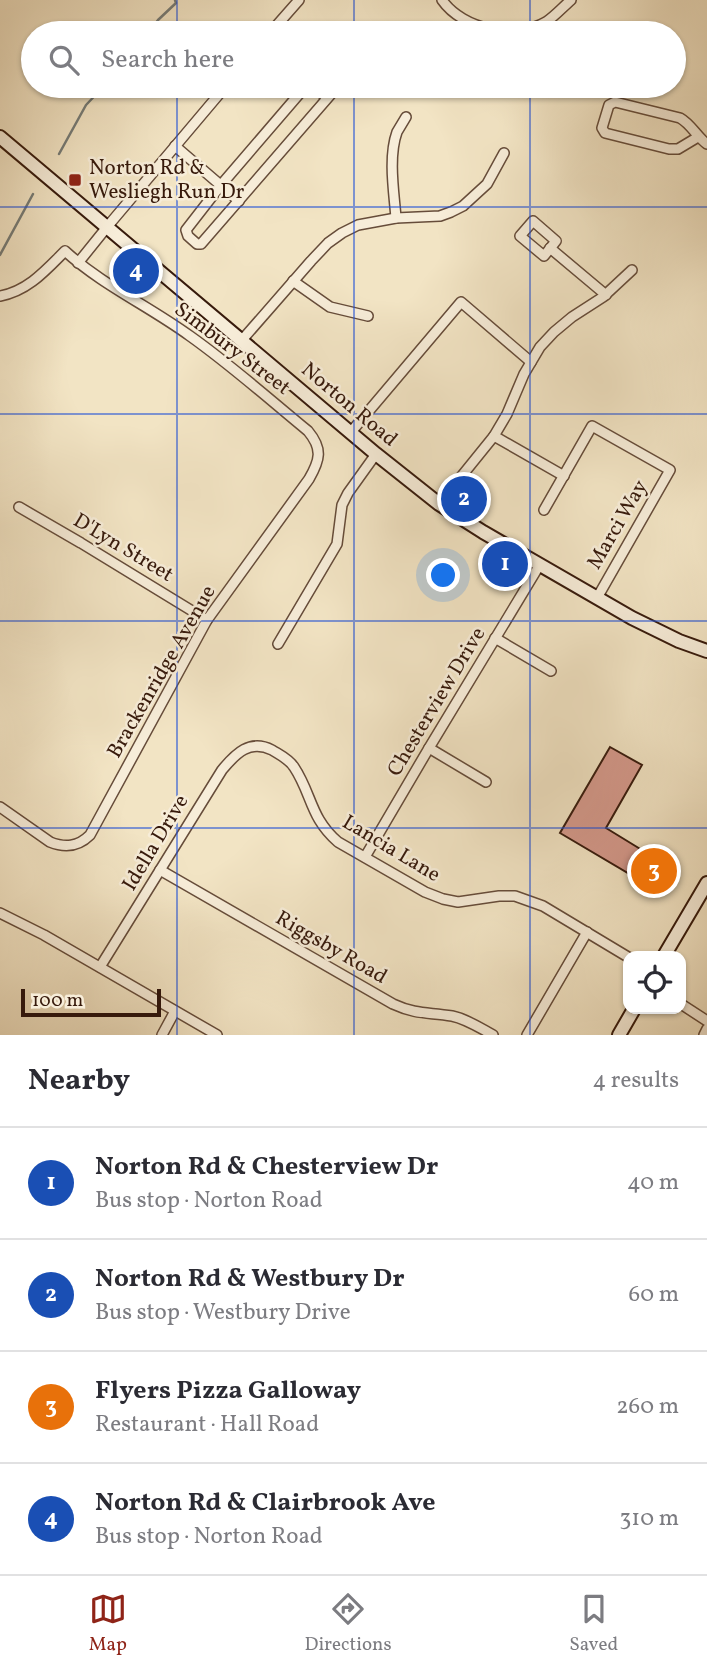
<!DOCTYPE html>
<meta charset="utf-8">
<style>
body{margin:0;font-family:Vollkorn,serif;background:#f7f7f7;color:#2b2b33}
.controls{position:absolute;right:21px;bottom:21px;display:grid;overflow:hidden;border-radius:14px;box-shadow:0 2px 5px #0004}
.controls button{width:63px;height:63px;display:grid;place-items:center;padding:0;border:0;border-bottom:2px solid #e1e1e2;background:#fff;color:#2b2b33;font:35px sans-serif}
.scale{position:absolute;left:21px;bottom:18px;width:140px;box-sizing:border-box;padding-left:7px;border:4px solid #371a0c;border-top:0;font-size:19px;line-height:24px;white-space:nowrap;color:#371a0c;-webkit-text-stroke:5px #f7edd9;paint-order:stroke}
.you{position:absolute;left:444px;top:576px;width:24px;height:24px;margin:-18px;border:5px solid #fff;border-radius:50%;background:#1a73e8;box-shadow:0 0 0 10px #1a73e833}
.badge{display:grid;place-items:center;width:46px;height:46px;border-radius:50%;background:#8f2418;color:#fff;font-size:23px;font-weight:700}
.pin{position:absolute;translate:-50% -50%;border:4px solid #fff;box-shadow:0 2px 7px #0006}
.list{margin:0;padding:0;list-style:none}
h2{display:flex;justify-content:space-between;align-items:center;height:91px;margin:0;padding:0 28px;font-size:30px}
h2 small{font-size:23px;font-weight:400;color:#7c7c81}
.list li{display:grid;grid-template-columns:46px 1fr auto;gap:21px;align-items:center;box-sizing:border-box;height:112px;padding:0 28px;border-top:2px solid #e1e1e2}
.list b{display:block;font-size:26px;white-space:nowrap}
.list p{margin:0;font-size:23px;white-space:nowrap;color:#7c7c81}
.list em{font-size:23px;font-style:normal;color:#7c7c81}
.icon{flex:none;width:38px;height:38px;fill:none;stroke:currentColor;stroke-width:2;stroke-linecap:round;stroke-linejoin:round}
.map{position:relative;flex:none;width:707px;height:1035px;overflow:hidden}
.search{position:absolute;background:#fff;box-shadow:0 2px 5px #0004;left:21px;right:21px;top:21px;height:77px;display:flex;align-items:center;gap:18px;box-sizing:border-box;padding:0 24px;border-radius:38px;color:#7c7c81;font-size:26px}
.sheet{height:539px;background:#fff}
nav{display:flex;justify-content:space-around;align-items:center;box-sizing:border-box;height:98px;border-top:2px solid #e1e1e2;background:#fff;font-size:19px;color:#7c7c81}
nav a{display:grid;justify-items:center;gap:4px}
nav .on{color:#8f2418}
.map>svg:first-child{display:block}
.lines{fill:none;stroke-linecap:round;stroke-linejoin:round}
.stream{stroke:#757b76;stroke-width:2.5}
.building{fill:#d5998c;stroke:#371a0c;stroke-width:2}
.street-casing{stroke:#664c3a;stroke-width:12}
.secondary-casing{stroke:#371a0c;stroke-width:16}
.street{stroke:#f7edd9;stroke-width:9}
.secondary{stroke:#f7edd9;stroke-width:12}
.grid{fill:none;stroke:#1d4ed8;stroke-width:2;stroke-opacity:0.55}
.poi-dot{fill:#8f2418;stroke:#f7edd9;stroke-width:2.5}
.labels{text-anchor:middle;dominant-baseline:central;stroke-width:5;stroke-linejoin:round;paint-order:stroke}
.poi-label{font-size:21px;fill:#371a0c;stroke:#f7edd9;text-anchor:start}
.street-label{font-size:21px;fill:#371a0c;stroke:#f7edd9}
</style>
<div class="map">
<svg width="707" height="1035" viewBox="0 0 707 1035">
<rect width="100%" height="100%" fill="#f2e4c4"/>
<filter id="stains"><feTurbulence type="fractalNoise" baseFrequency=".00286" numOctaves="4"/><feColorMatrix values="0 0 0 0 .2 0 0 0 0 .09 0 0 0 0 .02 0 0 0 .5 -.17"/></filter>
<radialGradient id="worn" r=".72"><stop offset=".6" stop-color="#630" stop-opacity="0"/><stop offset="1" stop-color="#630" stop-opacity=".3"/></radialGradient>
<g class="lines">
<g class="stream">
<path d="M148,33L158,20L176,3L175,0"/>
<path d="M59,154L86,105L104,86"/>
<path d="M0,255L33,194"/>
</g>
</g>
<path class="building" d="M610,747L642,765L606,828L668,866L655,889L560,833Z"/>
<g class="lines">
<defs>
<g id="street">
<path d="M442,0C463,30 515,40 546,22C555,16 563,7 571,0"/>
<path d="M270,33L299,0"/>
<path d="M306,86L221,185L186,230L188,236L197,244H201L338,86"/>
<path d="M314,86L327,98"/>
<path d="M698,137L678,149H669L605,133L602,128L609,105L615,102L680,118C691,124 697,137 707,144"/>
<path d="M175,146L239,201"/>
<path d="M396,218C394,192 388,157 397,132C400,127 403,122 406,117"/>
<path d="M533,221L556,241L544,256L520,236Z"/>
<path d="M550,248L606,295"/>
<path d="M78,263L107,227L226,86"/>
<path d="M293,281L330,307L368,316"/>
<path d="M0,296C28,291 46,270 65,251C102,285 149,306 190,336C231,365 269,399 308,431C323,449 320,460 309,479L207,620L90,835C78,847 65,848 50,842L0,807"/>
<path d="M242,340L311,261L328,243L342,233L358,225L396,218L440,216L451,212L463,206L487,184L504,153"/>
<path d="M351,432L461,302L531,362"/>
<path d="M494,436L564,476"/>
<path d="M439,504L494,436L507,414L524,374L540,347L554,332L572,317L603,297L632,270"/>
<path d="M19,507L81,543L207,620"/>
<path d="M544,510L592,426L670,470L597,598"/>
<path d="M495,638L551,671"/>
<path d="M278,644L337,544L342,505L348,493L376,454"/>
<path d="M429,748L486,782"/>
<path d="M365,857L429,748L539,566"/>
<path d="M160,870L393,1004C417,1015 428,1012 452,1016C467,1019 480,1028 493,1035"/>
<path d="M0,913L44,935L217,1035"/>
<path d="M100,967L222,770C236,753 250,739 272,750C280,755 289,759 294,767C312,794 310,818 338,842L425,892L443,899L458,902L499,896H515L543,906L628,957"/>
<path d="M681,1004L707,1021"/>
<path d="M162,1035L175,1011"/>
<path d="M527,1035L587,932"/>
<path d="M704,1035L707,1029"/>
</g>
<g id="secondary">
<path d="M0,137L376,454L439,504L483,532L632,618L679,641L707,651"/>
<path d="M664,956L707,883"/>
<path d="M619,1035L634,1009"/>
</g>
</defs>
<use href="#street" class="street-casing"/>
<use href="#secondary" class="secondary-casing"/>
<use href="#street" class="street"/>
<use href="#secondary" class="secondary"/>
</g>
<path class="grid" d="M177,0V33M354,0V33M530,0V33M177,86V1035M354,86V1035M530,86V1035M0,207H707M0,414H707M0,621H707M0,828H707"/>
<rect class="poi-dot" x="68" y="173" width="14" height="14" rx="3.5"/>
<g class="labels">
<g class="poi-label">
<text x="89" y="168">Norton Rd &amp;<tspan x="89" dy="24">Wesliegh Run Dr</tspan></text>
</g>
<g class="street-label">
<text transform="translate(232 349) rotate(37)">Simbury Street</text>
<text transform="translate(349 405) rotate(40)">Norton Road</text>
<text transform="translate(618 525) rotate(-60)">Marci Way</text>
<text transform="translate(123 548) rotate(31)">D'Lyn Street</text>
<text transform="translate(162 672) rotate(-60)">Brackenridge Avenue</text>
<text transform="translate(437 702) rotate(-59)">Chesterview Drive</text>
<text transform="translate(156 843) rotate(-59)">Idella Drive</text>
<text transform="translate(391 849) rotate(31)">Lancia Lane</text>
<text transform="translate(331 948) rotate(30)">Riggsby Road</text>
</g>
</g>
<rect width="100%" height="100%" filter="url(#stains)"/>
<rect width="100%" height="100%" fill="url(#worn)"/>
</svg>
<div class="controls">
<button><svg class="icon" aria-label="locate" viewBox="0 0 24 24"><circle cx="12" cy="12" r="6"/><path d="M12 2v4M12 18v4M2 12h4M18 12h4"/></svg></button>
</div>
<div class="scale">100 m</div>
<div class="you"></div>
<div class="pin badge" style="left:505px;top:564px;background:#1a4fb4">1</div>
<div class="pin badge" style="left:464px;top:499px;background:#1a4fb4">2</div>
<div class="pin badge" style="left:654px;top:871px;background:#e8710a">3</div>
<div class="pin badge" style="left:136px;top:271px;background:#1a4fb4">4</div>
<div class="search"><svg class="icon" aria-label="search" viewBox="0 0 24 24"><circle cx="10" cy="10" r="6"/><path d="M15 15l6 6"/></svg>Search here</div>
</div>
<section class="sheet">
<h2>Nearby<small>4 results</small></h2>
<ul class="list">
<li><span class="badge" style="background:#1a4fb4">1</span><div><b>Norton Rd &amp; Chesterview Dr</b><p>Bus stop · Norton Road</p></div><em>40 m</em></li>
<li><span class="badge" style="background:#1a4fb4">2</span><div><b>Norton Rd &amp; Westbury Dr</b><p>Bus stop · Westbury Drive</p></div><em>60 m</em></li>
<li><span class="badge" style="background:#e8710a">3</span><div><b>Flyers Pizza Galloway</b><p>Restaurant · Hall Road</p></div><em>260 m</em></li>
<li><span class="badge" style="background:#1a4fb4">4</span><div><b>Norton Rd &amp; Clairbrook Ave</b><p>Bus stop · Norton Road</p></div><em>310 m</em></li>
</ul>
</section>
<nav>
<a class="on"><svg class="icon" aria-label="map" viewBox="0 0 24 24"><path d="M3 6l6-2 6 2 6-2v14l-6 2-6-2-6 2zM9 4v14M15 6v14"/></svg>Map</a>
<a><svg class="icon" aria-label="directions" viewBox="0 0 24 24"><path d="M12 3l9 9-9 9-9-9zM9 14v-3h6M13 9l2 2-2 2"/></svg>Directions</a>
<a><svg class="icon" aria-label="saved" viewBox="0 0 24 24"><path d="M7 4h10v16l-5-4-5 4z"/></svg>Saved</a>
</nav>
